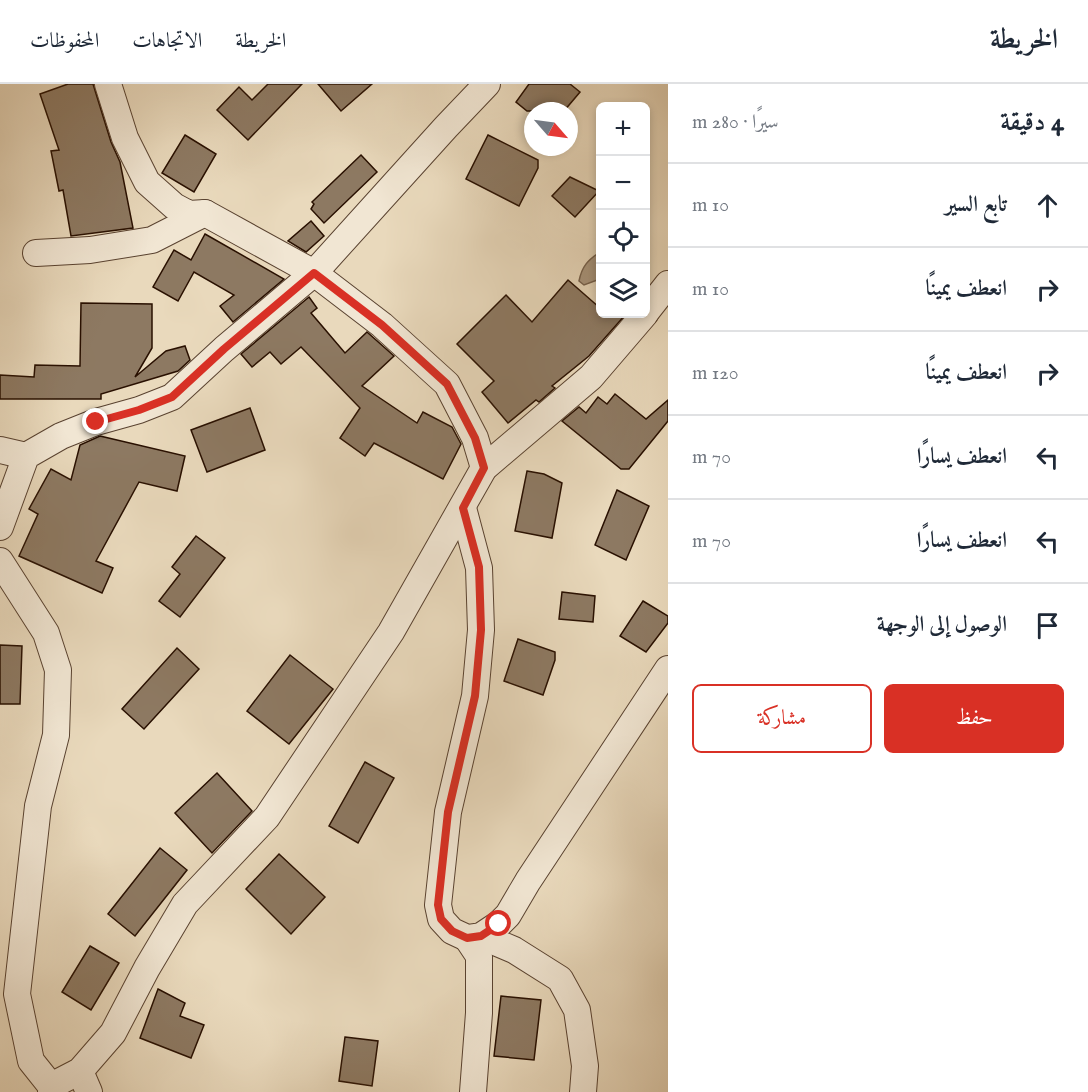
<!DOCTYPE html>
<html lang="ar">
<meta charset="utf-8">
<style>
body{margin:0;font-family:"IM FELL English",Amiri,serif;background:#f6f6f7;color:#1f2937;direction:rtl}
.controls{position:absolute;right:18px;top:18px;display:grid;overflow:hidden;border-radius:9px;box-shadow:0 3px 9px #0003}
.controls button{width:54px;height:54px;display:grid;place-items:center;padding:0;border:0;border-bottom:2px solid #e0e1e3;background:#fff;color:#1f2937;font:30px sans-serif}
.compass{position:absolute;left:524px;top:18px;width:54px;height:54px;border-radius:50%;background:#fff;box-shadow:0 3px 9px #0003;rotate:118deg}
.stop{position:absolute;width:18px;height:18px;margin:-14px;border:4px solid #d93025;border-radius:50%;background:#fff}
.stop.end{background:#d93025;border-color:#fff;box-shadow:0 2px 6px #0008}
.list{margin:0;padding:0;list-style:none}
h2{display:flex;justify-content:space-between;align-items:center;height:78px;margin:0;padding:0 24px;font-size:26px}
h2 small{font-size:20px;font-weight:400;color:#747a83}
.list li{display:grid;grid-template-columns:39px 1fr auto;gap:18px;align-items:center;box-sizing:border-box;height:84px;padding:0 24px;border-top:2px solid #e0e1e3}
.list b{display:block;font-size:22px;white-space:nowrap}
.list em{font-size:20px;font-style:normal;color:#747a83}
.actions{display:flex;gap:12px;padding:18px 24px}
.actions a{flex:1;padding:14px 0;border:2px solid #d93025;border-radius:9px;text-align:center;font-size:21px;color:#d93025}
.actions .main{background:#d93025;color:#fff}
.icon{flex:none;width:33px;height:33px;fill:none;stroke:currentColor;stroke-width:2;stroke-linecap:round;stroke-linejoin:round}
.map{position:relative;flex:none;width:668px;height:1008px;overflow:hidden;direction:ltr}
header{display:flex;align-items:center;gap:36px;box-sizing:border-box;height:84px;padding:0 30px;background:#fff;border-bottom:2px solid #e0e1e3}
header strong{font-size:28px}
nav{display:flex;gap:33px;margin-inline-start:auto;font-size:21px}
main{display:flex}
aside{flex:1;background:#fff}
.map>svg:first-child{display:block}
.water{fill:#a8957c;stroke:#75604b;stroke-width:1.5}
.building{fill:#8d7962;stroke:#291001;stroke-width:1.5}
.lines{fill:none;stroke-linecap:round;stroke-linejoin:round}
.street-casing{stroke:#594230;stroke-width:28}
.street{stroke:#f1e6d3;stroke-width:26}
.route{stroke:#d93025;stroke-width:8}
</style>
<header>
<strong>الخريطة</strong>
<nav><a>الخريطة</a><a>الاتجاهات</a><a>المحفوظات</a></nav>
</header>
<main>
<aside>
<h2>4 دقيقة<small>سيرًا · 280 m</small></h2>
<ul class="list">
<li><svg class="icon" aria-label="ahead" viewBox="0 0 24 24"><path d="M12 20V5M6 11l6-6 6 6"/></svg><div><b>تابع السير</b></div><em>10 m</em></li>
<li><svg class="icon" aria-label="right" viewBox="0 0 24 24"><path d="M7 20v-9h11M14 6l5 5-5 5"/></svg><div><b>انعطف يمينًا</b></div><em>10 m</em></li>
<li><svg class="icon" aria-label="right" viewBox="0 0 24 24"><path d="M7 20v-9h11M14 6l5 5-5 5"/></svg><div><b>انعطف يمينًا</b></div><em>120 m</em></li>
<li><svg class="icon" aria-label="left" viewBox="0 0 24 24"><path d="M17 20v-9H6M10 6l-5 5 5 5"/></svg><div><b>انعطف يسارًا</b></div><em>70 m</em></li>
<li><svg class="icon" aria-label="left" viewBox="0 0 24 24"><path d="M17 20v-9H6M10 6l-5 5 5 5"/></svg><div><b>انعطف يسارًا</b></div><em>70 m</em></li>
<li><svg class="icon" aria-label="arrive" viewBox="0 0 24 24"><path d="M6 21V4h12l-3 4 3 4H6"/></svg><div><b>الوصول إلى الوجهة</b></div></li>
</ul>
<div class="actions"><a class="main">حفظ</a><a>مشاركة</a></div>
</aside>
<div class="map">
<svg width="668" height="1008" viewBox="0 0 668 1008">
<rect width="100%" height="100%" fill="#e9d9bc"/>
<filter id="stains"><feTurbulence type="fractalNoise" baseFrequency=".00333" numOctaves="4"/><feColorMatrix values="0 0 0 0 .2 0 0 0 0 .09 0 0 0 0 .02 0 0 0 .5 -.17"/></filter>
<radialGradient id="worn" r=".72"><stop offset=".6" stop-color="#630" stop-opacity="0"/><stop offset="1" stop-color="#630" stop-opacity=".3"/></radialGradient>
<path class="water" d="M600,168V195L584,201L579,197C582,182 588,176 600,168Z"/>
<g class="building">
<path d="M68,0H93L111,58L120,78L133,144L71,152L63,106L59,107L51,67L59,66L40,10Z"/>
<path d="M268,0H302L248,56L217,26L239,3L252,16Z"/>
<path d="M318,0H372L341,27Z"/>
<path d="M529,0H570L580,8L564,27H527L516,18Z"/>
<path d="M185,51L216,70L194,108L162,89Z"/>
<path d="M488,51L538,76V84L519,122L466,95Z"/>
<path d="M361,71L377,88L324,139L311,125L314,120L312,118Z"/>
<path d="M570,93L599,107L575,133L552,112Z"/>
<path d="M311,137L324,152L306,168L288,157Z"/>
<path d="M205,150L284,195L233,238L220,222L234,211L194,188L178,217L153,203L174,166L191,176Z"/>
<path d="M568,196L600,224V230H626L589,272L552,302L555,304L539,318L536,316L508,339L482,308L494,297L457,260L506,211L532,238Z"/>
<path d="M309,213L317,224L311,229L345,269L367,248L394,272L362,302L417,339L423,328L452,343L461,360L443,395L374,359L365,372L340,354L360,324L301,263L281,280L270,268L252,283L241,270Z"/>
<path d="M81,219L152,220V264L135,293L166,267L185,262L190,276L178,287L101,310V315H0V291L34,293L35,281L80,282Z"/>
<path d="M615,310L646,335L668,316V337L629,385H621L562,337L579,323L586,329L598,313L607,320Z"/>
<path d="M250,324L265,366L207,388L191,346Z"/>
<path d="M100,352L185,372L177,407L139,398L96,477L113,484L102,509L19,472L38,430L29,425L51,385L71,396L80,361Z"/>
<path d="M527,387L544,390L562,399L552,454L515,447Z"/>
<path d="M617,406L649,422L626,476L595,461Z"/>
<path d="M196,452L225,474L180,533L159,517L180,490L172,483Z"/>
<path d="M562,508L595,512L593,538L559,535Z"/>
<path d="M643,517L668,532V539L646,568L620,552Z"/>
<path d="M518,555L555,568V576L543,611L504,597Z"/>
<path d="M0,561L22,562L20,620H0Z"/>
<path d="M177,564L199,585L144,645L122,625Z"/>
<path d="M290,571L333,605L289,660L247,627Z"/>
<path d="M365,678L394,694L358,759L329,742Z"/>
<path d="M217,689L252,727L212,769L175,729Z"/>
<path d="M160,764L187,786L135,852L108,830Z"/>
<path d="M279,770L325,813L291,850L246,805Z"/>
<path d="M90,862L119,879L91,926L62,908Z"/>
<path d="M158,905L185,919L180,932L204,941L191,974L140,954Z"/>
<path d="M501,912L541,916L534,976L494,972Z"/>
<path d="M345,953L378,957L372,1002L339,997Z"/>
</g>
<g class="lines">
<defs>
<g id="street">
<path d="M108,0L125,54L147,98L174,122L189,130L205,129L314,189L382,241L447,300L475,354L484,384"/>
<path d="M36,169L90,166L152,156L205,129"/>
<path d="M646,228L668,200"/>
<path d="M0,366L26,372"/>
<path d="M463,424L479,484L481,546L475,612L448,728L438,821L441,835L452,847L467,854L481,852L499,840L508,831L528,797L668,585"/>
<path d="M0,443L26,372L61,352L96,338L139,326L172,313L224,265L314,189L446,43L487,0"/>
<path d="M0,477L46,549L58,586L56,651L38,722L17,910L31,977L51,1002V1008"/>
<path d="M481,852L514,866L560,895L577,926L585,982L583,1008"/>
<path d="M467,854L479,872V929L473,1008"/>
<path d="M80,987L89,1008"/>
<path d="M51,1002L80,987L113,949L147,884L185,820L267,733L391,548L484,384L591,293L645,230"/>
</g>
</defs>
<use href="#street" class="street-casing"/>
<use href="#street" class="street"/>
</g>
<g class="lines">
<path class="route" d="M96,338L139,326L172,313L224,265L314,189L382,241L447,300L475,354L484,384L463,424L479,483L481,546L475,612L448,728L438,821L441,835L452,847L467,854L481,852L499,840"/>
</g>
<rect width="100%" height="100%" filter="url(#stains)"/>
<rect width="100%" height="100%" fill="url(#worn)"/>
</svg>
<div class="controls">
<button>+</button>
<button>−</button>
<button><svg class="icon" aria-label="locate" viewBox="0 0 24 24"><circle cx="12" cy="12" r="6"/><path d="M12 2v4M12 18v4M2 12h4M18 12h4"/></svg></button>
<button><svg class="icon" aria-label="layers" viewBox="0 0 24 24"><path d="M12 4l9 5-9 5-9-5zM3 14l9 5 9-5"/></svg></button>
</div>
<svg class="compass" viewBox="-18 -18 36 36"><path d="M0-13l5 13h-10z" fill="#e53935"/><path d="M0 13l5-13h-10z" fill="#747a83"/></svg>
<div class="stop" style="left:499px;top:840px"></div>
<div class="stop end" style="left:96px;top:338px"></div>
</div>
</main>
